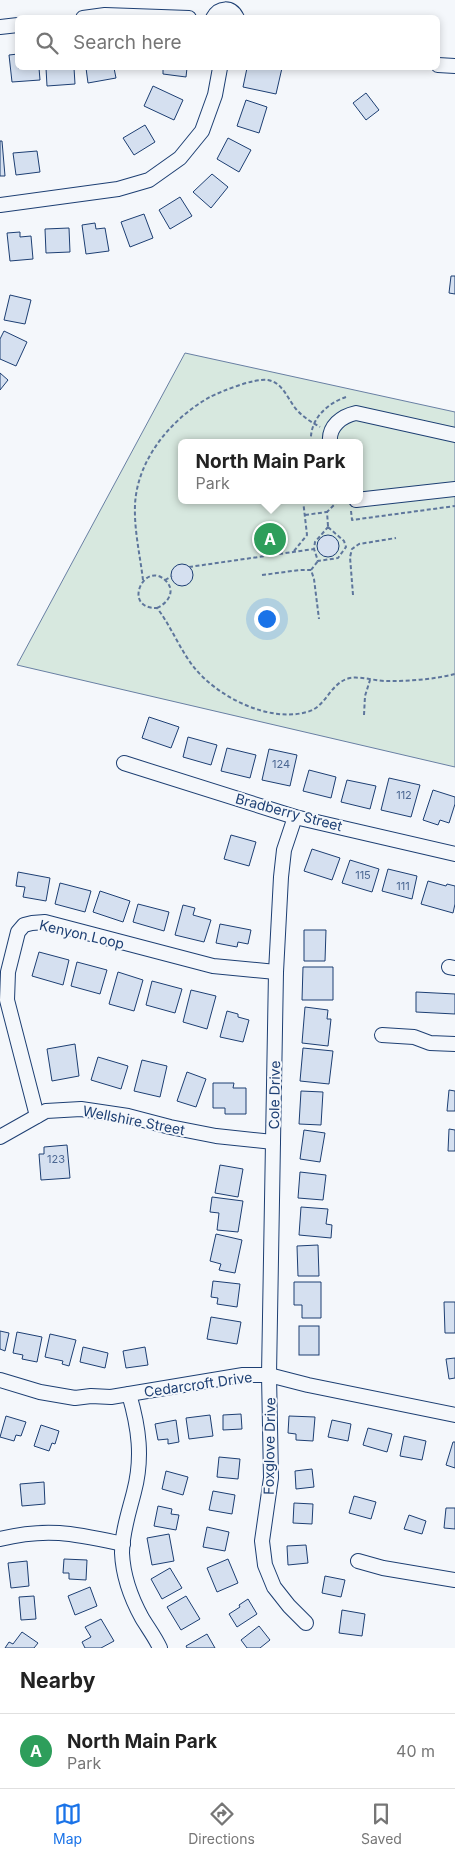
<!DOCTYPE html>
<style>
body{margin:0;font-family:Inter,sans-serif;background:#f2f2f2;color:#222}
.you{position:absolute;left:266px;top:618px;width:18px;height:18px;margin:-12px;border:4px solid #fff;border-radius:50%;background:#1a73e8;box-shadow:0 0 0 8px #1a73e833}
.badge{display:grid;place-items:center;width:32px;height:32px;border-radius:50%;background:#1a73e8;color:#fff;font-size:16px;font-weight:700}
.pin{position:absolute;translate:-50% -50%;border:2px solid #fff;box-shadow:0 1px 5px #0006}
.popup{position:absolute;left:178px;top:439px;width:185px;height:65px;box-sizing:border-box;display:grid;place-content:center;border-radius:8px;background:#fff;filter:drop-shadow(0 1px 4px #0005);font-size:16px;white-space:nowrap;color:#767676}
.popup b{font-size:19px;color:#222}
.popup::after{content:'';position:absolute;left:50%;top:100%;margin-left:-10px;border:10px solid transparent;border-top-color:#fff}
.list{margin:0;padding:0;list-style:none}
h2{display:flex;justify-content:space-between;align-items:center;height:65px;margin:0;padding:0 20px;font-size:21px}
h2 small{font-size:16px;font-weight:400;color:#767676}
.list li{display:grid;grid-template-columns:32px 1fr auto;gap:15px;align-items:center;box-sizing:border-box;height:75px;padding:0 20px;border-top:1px solid #e0e0e0}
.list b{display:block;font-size:19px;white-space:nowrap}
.list p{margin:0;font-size:16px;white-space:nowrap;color:#767676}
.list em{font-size:16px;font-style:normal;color:#767676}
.icon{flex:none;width:28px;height:28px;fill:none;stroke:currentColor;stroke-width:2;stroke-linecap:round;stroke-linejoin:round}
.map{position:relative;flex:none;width:455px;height:1648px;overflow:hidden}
.search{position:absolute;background:#fff;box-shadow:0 2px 8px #0003;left:15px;right:15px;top:15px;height:55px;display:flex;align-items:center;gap:12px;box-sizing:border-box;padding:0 18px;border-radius:8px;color:#767676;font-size:19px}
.sheet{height:140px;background:#fff}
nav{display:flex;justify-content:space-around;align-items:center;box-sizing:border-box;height:70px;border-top:1px solid #e0e0e0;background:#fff;font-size:14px;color:#767676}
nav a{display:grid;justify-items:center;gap:2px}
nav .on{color:#1a73e8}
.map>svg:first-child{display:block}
.green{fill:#d7e8df;stroke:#687fa3;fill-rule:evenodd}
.building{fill:#d5e0f0;stroke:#1d3f73}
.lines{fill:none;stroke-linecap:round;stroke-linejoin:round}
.minor-casing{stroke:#1d3f73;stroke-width:16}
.path{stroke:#5e769c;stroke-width:2;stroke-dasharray:4 2.5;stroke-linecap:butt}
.minor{stroke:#f4f7fb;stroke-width:14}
.labels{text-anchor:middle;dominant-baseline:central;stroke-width:4;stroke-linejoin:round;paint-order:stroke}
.number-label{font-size:11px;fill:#4b6792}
.street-label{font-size:14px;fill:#1d3f73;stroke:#f4f7fb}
</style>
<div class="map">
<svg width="455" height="1648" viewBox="0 0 455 1648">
<rect width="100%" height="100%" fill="#f4f7fb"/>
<path class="green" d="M185,353L455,412V767L17,665ZM181,443H359V500H181Z"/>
<g class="building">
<path d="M18,54V68H39L40,80L12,82L9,55Z"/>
<path d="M46,68H74L75,84L47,86Z"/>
<path d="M86,68H114L116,78L88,83Z"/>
<path d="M154,68H187L186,77L163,74V69Z"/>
<path d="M247,68H282L276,94L243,87Z"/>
<path d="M153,86L183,100L174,120L144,106Z"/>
<path d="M366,93L379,110L366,120L353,103Z"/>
<path d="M246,100L267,107L259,133L237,126Z"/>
<path d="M145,125L155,142L134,155L123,138Z"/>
<path d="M228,138L251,150L239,172L217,159Z"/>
<path d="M0,141H2L5,176H0Z"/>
<path d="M37,151L40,172L16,175L13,153Z"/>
<path d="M212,174L228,187L211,208L193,192Z"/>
<path d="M180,197L192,216L170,229L159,210Z"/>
<path d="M144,214L153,238L130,247L121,222Z"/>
<path d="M95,223L96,229L105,228L109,251L86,254L82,225Z"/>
<path d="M69,228L70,252L46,253L45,229Z"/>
<path d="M20,232V237L31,236L33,259L10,261L7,233Z"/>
<path d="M451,276H455V294L449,293Z"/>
<path d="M10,295L31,300L25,324L4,320Z"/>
<path d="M4,331L27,342L16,366L0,359V339Z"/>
<path d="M0,373L8,380L0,390Z"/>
<circle cx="328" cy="546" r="11"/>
<circle cx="182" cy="575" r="11"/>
<path d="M149,717L179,727L171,748L142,738Z"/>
<path d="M188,737L217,745L211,765L183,757Z"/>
<path d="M227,748L256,755L250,778L221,771Z"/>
<path d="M269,749L297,755L290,786L262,780Z"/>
<path d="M309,770L336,777L331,798L303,791Z"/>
<path d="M389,778L420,785L411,817L381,810Z"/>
<path d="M347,780L376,786L370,809L341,802Z"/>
<path d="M433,790L455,797V804L449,823L440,820L438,825L423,820Z"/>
<path d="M231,835L256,842L249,866L224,859Z"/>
<path d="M312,849L340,858L332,880L304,871Z"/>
<path d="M350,860L379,869L372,892L342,883Z"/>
<path d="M388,869L417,876L412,899L382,891Z"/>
<path d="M18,872L50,878L46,901L23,897L25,887L16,886Z"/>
<path d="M428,881L446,886L447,884L455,886V904L453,913L421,904Z"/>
<path d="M60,883L91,891L85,912L55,904Z"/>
<path d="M100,891L130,901L123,922L93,912Z"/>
<path d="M138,904L169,912L164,931L133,922Z"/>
<path d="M183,905L195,908L193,915L211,920L204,942L175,935Z"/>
<path d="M220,924L251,930L248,944L238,942L237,947L216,943Z"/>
<path d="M304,930H326L325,961H304Z"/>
<path d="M39,952L69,960L63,985L32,976Z"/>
<path d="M77,962L107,970L100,994L71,986Z"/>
<path d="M303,967H333V1000H302Z"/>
<path d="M118,972L143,980L134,1011L109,1004Z"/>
<path d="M152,981L182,989L175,1013L146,1005Z"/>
<path d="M191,990L216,996L207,1029L183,1022Z"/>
<path d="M416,992L455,994V1014L416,1012Z"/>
<path d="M305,1007L328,1010L327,1019H331L328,1046L302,1043Z"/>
<path d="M227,1011L238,1014V1017L249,1020L243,1042L220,1037Z"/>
<path d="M75,1044L79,1076L52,1081L47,1049Z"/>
<path d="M303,1048L333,1051L329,1084L300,1081Z"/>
<path d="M98,1057L128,1066L121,1089L91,1080Z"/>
<path d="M142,1060L167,1066L160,1097L134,1091Z"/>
<path d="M187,1072L206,1079L196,1107L177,1101Z"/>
<path d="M213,1083H234L233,1088H246V1114H225V1108H213Z"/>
<path d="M449,1090L455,1091V1111H447Z"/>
<path d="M301,1091L323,1092L321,1125L299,1124Z"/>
<path d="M449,1129L455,1130V1151H448Z"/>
<path d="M304,1130L325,1133L320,1162L300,1159Z"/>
<path d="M67,1145L70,1178L41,1180L39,1154H44V1147Z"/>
<path d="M220,1165L243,1169L238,1197L215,1193Z"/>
<path d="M300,1172L326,1175L323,1200L298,1198Z"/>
<path d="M212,1197L243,1201L238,1232L217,1230L219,1213L210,1212Z"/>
<path d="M301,1207L328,1209L326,1224L332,1225L331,1238L299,1235Z"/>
<path d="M216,1234L242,1240L235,1273L219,1270L221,1264L210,1261Z"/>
<path d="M318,1245L319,1276H298L297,1246Z"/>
<path d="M213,1281L240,1284L237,1307L217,1304L218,1298L211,1297Z"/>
<path d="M294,1282H321V1318H302V1305H294Z"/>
<path d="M444,1302H455V1333H445Z"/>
<path d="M211,1317L241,1322L237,1344L207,1339Z"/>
<rect x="299" y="1326" width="20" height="29"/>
<path d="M0,1331L9,1333L5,1351L0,1349Z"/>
<path d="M17,1332L42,1337L37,1362L22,1359L23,1355L13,1353Z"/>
<path d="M50,1334L76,1340L69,1366L62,1364L63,1361L45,1357Z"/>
<path d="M83,1347L108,1353L105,1368L80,1362Z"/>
<path d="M145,1347L148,1365L126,1368L123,1351Z"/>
<path d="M455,1358V1378L449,1379L446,1359Z"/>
<path d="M241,1414L242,1429L223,1430V1415Z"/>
<path d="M210,1415L213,1436L189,1439L186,1418Z"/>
<path d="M6,1416L26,1422L21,1436L16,1435L14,1441L0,1437Z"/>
<path d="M289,1416L315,1417L313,1441L296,1440V1434L288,1433Z"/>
<path d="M176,1420L179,1442L168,1444V1439L158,1440L155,1424Z"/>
<path d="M332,1420L351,1424L348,1441L328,1437Z"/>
<path d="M41,1425L59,1431L55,1444L52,1443L49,1451L34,1446Z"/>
<path d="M368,1428L392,1434L387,1452L363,1445Z"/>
<path d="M404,1436L426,1441L422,1460L400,1456Z"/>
<path d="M453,1442H455V1468L446,1465Z"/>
<path d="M219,1457L240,1459L238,1479L217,1477Z"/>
<path d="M312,1469L314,1487L296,1489L295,1471Z"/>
<path d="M166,1471L188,1477L183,1495L162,1489Z"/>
<path d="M44,1482L45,1504L22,1506L20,1484Z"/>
<path d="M213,1491L235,1495L232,1514L209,1510Z"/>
<path d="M354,1496L376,1502L371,1519L349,1513Z"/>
<path d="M294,1503L313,1504L312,1524L293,1523Z"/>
<path d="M158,1506L172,1509L171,1514L179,1515L176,1530L154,1526Z"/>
<path d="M446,1508H455V1529L444,1528Z"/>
<path d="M409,1515L426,1521L422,1534L404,1529Z"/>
<path d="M207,1527L229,1532L225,1551L203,1547Z"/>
<path d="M169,1534L174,1561L152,1565L147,1538Z"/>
<path d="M306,1545L308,1563L288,1565L287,1546Z"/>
<path d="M64,1559L87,1560L86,1580L69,1579V1573H63Z"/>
<path d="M228,1559L238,1583L217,1592L207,1568Z"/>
<path d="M27,1561L29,1586L11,1588L8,1563Z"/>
<path d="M170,1568L182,1588L162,1599L151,1579Z"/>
<path d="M325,1576L345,1580L341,1597L322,1593Z"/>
<path d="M90,1587L97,1606L75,1615L68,1596Z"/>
<path d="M34,1596L36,1619L21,1620L19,1597Z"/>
<path d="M186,1596L200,1619L181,1630L167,1607Z"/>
<path d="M248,1599L257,1614L237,1627L229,1614L240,1607L239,1605Z"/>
<path d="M342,1610L365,1614L362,1636L339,1633Z"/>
<path d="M101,1619L114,1641L101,1648H85L82,1642L91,1637L85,1627Z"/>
<path d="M259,1626L270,1640L260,1648H247L241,1640Z"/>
<path d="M22,1632L38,1643L34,1648H5L9,1642L13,1644Z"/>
<path d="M207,1634L215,1648H187L186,1646Z"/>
</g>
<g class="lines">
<defs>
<g id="minor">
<path d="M83,18L105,15L189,18"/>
<path d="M213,18C219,7 231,6 237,18"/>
<path d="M0,27L18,25"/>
<path d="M438,65L455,66"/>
<path d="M0,205L118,189L149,180L180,158L202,131L215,95L220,68"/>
<path d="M330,443C328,426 342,416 356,413L455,435"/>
<path d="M356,500L455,489"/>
<path d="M124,763L295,817L455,854"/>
<path d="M295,817L284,850L281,877L276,972L273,1142L269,1375L271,1478L262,1541L265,1565L274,1587L289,1606L306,1623"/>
<path d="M449,967L455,968"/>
<path d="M382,1035L414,1037L430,1043L455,1044"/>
<path d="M37,1116L7,1000L8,972L18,932L24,925L32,923L45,922L213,966L276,972"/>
<path d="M0,1137L46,1111L81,1109L128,1116L170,1127L216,1136L273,1142"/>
<path d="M0,1380L40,1392L75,1398L91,1396L111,1397L243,1375H269L308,1385L455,1415"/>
<path d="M129,1394C139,1428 143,1458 134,1492C129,1512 122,1532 122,1553C123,1576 131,1598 142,1618C148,1628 155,1637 160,1648"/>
<path d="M0,1539C48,1527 76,1534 123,1544"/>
<path d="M358,1561L383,1568L455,1580"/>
</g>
</defs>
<use href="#minor" class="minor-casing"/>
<g class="path">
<path d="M311,443C309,420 326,404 346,397"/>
<path d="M338,500L343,503"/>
<path d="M351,511L352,520L455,506"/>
<path d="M305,515L327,512"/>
<path d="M328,526L327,512L338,501"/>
<path d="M328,527L344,541L346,547L338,558L318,561L314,549L315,542Z"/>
<path d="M294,551L307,535L303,500"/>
<path d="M189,567L314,549"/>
<path d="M311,570L318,561"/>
<path d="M262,575L300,570H311L314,579L319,619"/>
<path d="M143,580C140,555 134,530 135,505C137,459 172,418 210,397C222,391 254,378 268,380C283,383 287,398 296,409C303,417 311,422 320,427"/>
<path d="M165,580L172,576"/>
<path d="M353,595L350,557L352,549L359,544L396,538"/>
<path d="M157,608C168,603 176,591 166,581C145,559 121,609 157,608C171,626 179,648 193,666C216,696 268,723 307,712C327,707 329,683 350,678C362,676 378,682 391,681C412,681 435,679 455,674"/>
<path d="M364,715L365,696L370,680"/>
</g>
<use href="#minor" class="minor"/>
</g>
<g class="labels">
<g class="number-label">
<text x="281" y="764">124</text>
<text x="404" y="795">112</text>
<text x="363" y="875">115</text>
<text x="403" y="886">111</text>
<text x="56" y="1159">123</text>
</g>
<g class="street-label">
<text transform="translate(289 812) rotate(15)">Bradberry Street</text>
<text transform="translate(82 934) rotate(13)">Kenyon Loop</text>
<text transform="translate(274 1095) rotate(-89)">Cole Drive</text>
<text transform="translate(134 1120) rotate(11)">Wellshire Street</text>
<text transform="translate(198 1384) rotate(-8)">Cedarcroft Drive</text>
<text transform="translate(269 1446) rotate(-89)">Foxglove Drive</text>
</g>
</g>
</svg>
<div class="you"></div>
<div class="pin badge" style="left:270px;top:539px;background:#2e9e5b">A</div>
<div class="popup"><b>North Main Park</b>Park</div>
<div class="search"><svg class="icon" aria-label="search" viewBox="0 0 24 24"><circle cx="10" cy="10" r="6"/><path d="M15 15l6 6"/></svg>Search here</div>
</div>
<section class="sheet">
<h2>Nearby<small></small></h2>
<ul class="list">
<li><span class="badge" style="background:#2e9e5b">A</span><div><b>North Main Park</b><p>Park</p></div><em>40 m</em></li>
</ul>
</section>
<nav>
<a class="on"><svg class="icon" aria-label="map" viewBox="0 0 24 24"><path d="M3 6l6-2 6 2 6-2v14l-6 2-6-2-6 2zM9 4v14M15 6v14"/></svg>Map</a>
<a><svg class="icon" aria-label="directions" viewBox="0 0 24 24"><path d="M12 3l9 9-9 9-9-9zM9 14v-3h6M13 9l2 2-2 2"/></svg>Directions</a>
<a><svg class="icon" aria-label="saved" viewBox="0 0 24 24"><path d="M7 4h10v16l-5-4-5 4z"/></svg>Saved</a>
</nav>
